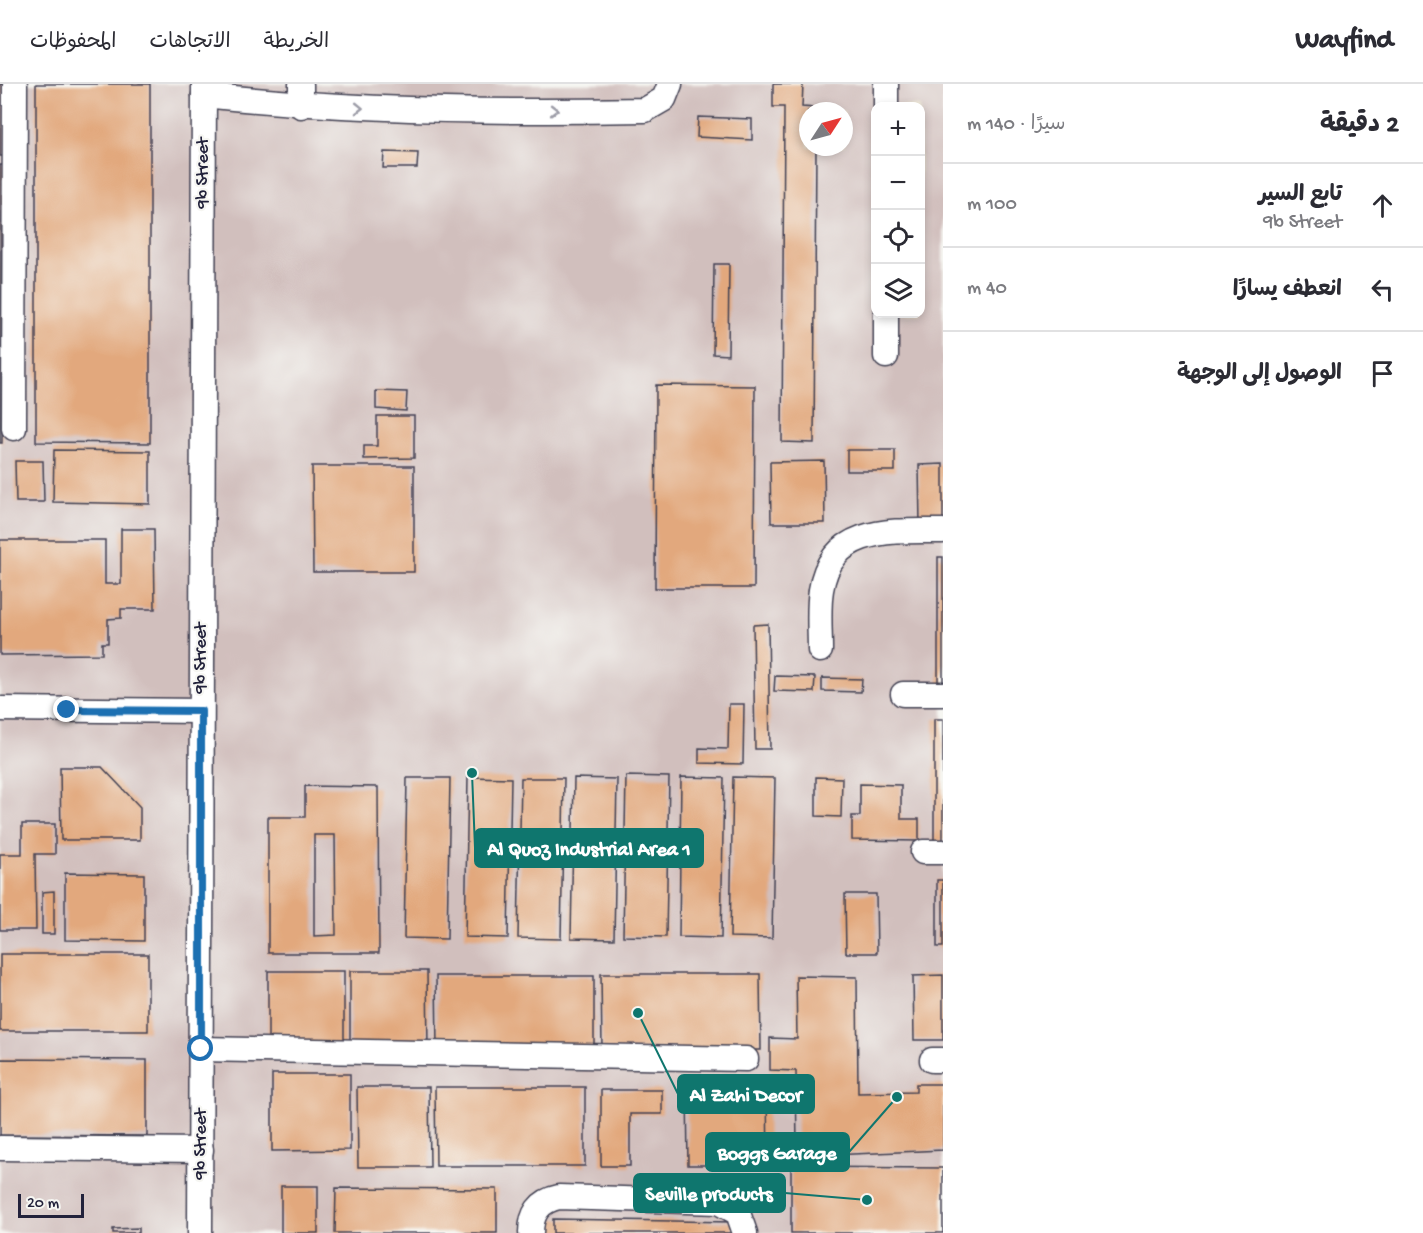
<!DOCTYPE html>
<html lang="ar">
<meta charset="utf-8">
<style>
body{margin:0;font-family:"Gochi Hand","Playpen Sans Arabic",sans-serif;background:#f7f7f7;color:#2b2b33;direction:rtl}
.controls{position:absolute;right:18px;top:18px;display:grid;overflow:hidden;border-radius:12px;box-shadow:0 3px 9px #0003}
.controls button{width:54px;height:54px;display:grid;place-items:center;padding:0;border:0;border-bottom:2px solid #e1e1e2;background:#fff;color:#2b2b33;font:30px sans-serif}
.compass{position:absolute;left:799px;top:18px;width:54px;height:54px;border-radius:50%;background:#fff;box-shadow:0 3px 9px #0003;rotate:54deg}
.scale{position:absolute;left:18px;bottom:15px;width:66px;box-sizing:border-box;padding-left:6px;border:3px solid #22223b;border-top:0;font-size:16px;line-height:21px;white-space:nowrap;color:#22223b;-webkit-text-stroke:4px #f6f6f2;paint-order:stroke}
.stop{position:absolute;width:18px;height:18px;margin:-14px;border:4px solid #1f6fb2;border-radius:50%;background:#fff}
.stop.end{background:#1f6fb2;border-color:#fff;box-shadow:0 2px 6px #0008}
.list{margin:0;padding:0;list-style:none}
h2{display:flex;justify-content:space-between;align-items:center;height:78px;margin:0;padding:0 24px;font-size:26px}
h2 small{font-size:20px;font-weight:400;color:#7c7c81}
.list li{display:grid;grid-template-columns:39px 1fr auto;gap:18px;align-items:center;box-sizing:border-box;height:84px;padding:0 24px;border-top:2px solid #e1e1e2}
.list b{display:block;font-size:22px;white-space:nowrap}
.list p{margin:0;font-size:20px;white-space:nowrap;color:#7c7c81}
.list em{font-size:20px;font-style:normal;color:#7c7c81}
.icon{flex:none;width:33px;height:33px;fill:none;stroke:currentColor;stroke-width:2;stroke-linecap:round;stroke-linejoin:round}
.map{position:relative;flex:none;width:943px;height:1149px;overflow:hidden;direction:ltr}
header{display:flex;align-items:center;gap:36px;box-sizing:border-box;height:84px;padding:0 30px;background:#fff;border-bottom:2px solid #e1e1e2}
header strong{font-size:28px}
nav{display:flex;gap:33px;margin-inline-start:auto;font-size:21px}
main{display:flex}
aside{flex:1;background:#fff}
.map>svg:first-child{display:block}
.industrial{fill:#d1bfbd;fill-rule:evenodd}
.building{fill:#e2a87d;fill-rule:evenodd}
.lines{fill:none;stroke-linecap:round;stroke-linejoin:round}
.minor-casing{stroke:#413f51;stroke-width:27}
.minor{stroke:#fff;stroke-width:24}
.oneway{stroke:#9c9ca7}
.route{stroke:#1f6fb2;stroke-width:8}
.labels{text-anchor:middle;dominant-baseline:central;stroke-width:4.5;stroke-linejoin:round;paint-order:stroke}
.street-label{font-size:18px;fill:#22223b;stroke:#f6f6f2}
.leader{fill:none;stroke:#0f766e;stroke-width:2}
.callout-dot{fill:#0f766e;stroke:#f6f6f2;stroke-width:2}
.callout{fill:#0f766e;stroke:#0f766e;stroke-width:2}
.callout-label{font-size:20px;text-anchor:middle;font-weight:bold;fill:#fff}
</style>
<header>
<strong>Wayfind</strong>
<nav><a>الخريطة</a><a>الاتجاهات</a><a>المحفوظات</a></nav>
</header>
<main>
<aside>
<h2>2 دقيقة<small>سيرًا · 140 m</small></h2>
<ul class="list">
<li><svg class="icon" aria-label="ahead" viewBox="0 0 24 24"><path d="M12 20V5M6 11l6-6 6 6"/></svg><div><b>تابع السير</b><p>9b Street</p></div><em>100 m</em></li>
<li><svg class="icon" aria-label="left" viewBox="0 0 24 24"><path d="M17 20v-9H6M10 6l-5 5 5 5"/></svg><div><b>انعطف يسارًا</b></div><em>40 m</em></li>
<li><svg class="icon" aria-label="arrive" viewBox="0 0 24 24"><path d="M6 21V4h12l-3 4 3 4H6"/></svg><div><b>الوصول إلى الوجهة</b></div></li>
</ul>
</aside>
<div class="map">
<svg width="943" height="1149" viewBox="0 0 943 1149">
<rect width="100%" height="100%" fill="#f6f6f2"/>
<filter id="ink" filterUnits="userSpaceOnUse"><feTurbulence type="fractalNoise" baseFrequency=".0167" numOctaves="2"/><feDisplacementMap in="SourceGraphic" scale="12" xChannelSelector="R" yChannelSelector="G"/><feConvolveMatrix kernelMatrix="1 2 1 2 8 2 1 2 1" color-interpolation-filters="sRGB"/></filter>
<filter id="wash" filterUnits="userSpaceOnUse"><feTurbulence type="fractalNoise" baseFrequency=".008" numOctaves="4" result="noise"/><feDisplacementMap in="SourceGraphic" scale="24" xChannelSelector="R" yChannelSelector="G"/><feGaussianBlur stdDeviation="1.35" result="paint"/><feColorMatrix in="noise" values="0 0 0 0 0 0 0 0 0 0 0 0 0 0 0 0 0 1.4 0 .05"/><feComposite in="paint" operator="in"/></filter>
<g filter="url(#wash)">
<rect width="100%" height="100%" fill="#efe6cc"/>
<path class="industrial" d="M0,0H943V1149H0ZM876,22H920V230H876ZM808,27H844V63H808Z"/>
<g id="blocks">
<g class="building">
<rect x="0" y="0" width="4" height="72"/>
<path d="M36,0H150V359L36,358Z"/>
<path d="M773,0H803L802,23L816,24V27H808V63H816L814,359L782,358L784,23H773Z"/>
<path d="M698,33L752,35V56L697,53Z"/>
<path d="M384,68L418,69L417,84H383Z"/>
<path d="M0,81H5L2,359H0Z"/>
<path d="M714,180H729L728,271L713,270Z"/>
<path d="M656,301L755,302L754,504H655Z"/>
<path d="M376,307L407,308L406,327L376,325Z"/>
<path d="M377,332H414V374L364,375V362H377Z"/>
<path d="M54,366L150,367V420L53,418Z"/>
<rect x="847" y="366" width="48" height="21"/>
<path d="M15,377H43L44,418H16Z"/>
<path d="M824,377L825,439H771L770,378Z"/>
<path d="M943,380V440L920,441L919,381Z"/>
<path d="M312,382H414V488H313Z"/>
<path d="M121,445H154L155,525H121V534L108,535V559H102V570L0,571V456H105V500H121Z"/>
<rect x="938" y="473" width="5" height="133"/>
<path d="M768,540L770,665H755L753,541Z"/>
<path d="M775,592L815,593L814,608L774,607Z"/>
<path d="M822,594L862,595L861,608L822,607Z"/>
<path d="M729,620H744L743,680L699,679V664L728,665Z"/>
<rect x="934" y="635" width="9" height="122"/>
<path d="M60,683H102L140,723V756H61Z"/>
<path d="M626,692L669,693L666,853L623,852Z"/>
<path d="M468,693L511,694L508,854L465,853Z"/>
<path d="M681,693L724,694L721,854L679,853Z"/>
<path d="M733,693L775,694L772,854L730,853Z"/>
<path d="M816,693L842,694L841,733L816,732Z"/>
<path d="M407,694H450L447,855L404,854Z"/>
<path d="M521,694H564L561,855L518,854Z"/>
<path d="M574,694L617,695L614,855L571,854Z"/>
<path d="M860,700L901,701V735H919V757L852,756V732H860Z"/>
<path d="M305,702L378,703L379,869H268V733H305ZM314,751H335L336,851L314,852Z"/>
<path d="M22,740H55V770H35L36,846H0V770H22Z"/>
<path d="M65,789L144,790V857L65,856Z"/>
<rect x="937" y="796" width="6" height="67"/>
<path d="M54,807V850H42V808Z"/>
<path d="M845,810H876L877,869H846Z"/>
<rect x="0" y="870" width="148" height="77"/>
<path d="M268,887H344V965L268,964Z"/>
<path d="M350,887H427L428,966H350Z"/>
<path d="M601,890H760L761,966H602Z"/>
<path d="M943,891V956H914L913,892Z"/>
<path d="M436,892H594V965H437Z"/>
<path d="M796,892L857,893L858,1009L916,1008V1000H943V1066L808,1072L797,1065L796,987L770,986V954L797,955Z"/>
<path d="M0,975L147,976V1052L0,1051Z"/>
<path d="M272,990H350V1066L272,1067Z"/>
<path d="M357,1003H429L430,1083H358Z"/>
<path d="M435,1003H585V1082H436Z"/>
<path d="M601,1006H662V1030H630V1082H601Z"/>
<path d="M687,1006H767L768,1081H688Z"/>
<path d="M791,1083L943,1084V1149H791Z"/>
<rect x="281" y="1102" width="37" height="47"/>
<path d="M336,1104L497,1105V1149H335Z"/>
<path d="M553,1135L733,1138L732,1149H553Z"/>
<path d="M139,1144V1149H113V1145Z"/>
</g>
</g>
</g>
<g filter="url(#ink)">
<use href="#blocks" fill-opacity="0" stroke="#413f51" stroke-width="1.5"/>
<g class="lines">
<defs>
<g id="minor">
<path d="M886,0V22"/>
<path d="M204,11C350,27 498,29 645,26L664,15L670,0"/>
<path d="M301,22V0"/>
<path d="M886,230V272"/>
<path d="M14,344L15,0"/>
<path d="M820,566C820,546 818,525 821,506C831,441 894,447 943,447"/>
<path d="M903,610H943"/>
<path d="M0,625L201,627"/>
<path d="M923,768H943"/>
<path d="M201,965L746,975"/>
<path d="M932,976H943"/>
<path d="M0,1064L201,1066"/>
<path d="M200,1149L204,0"/>
<path d="M531,1149C531,1130 539,1117 559,1113L718,1118L738,1129L745,1149"/>
</g>
</defs>
<use href="#minor" class="minor-casing"/>
<use href="#minor" class="minor"/>
</g>
<defs><path id="oneway-chevron" d="M-2-3.5L2.5 0L-2 3.5" fill="none" stroke-width="1.6" stroke-linecap="round" stroke-linejoin="round" transform="scale(1.5)"/></defs>
<g class="oneway">
<use href="#oneway-chevron" transform="translate(359 24) rotate(1)"/>
<use href="#oneway-chevron" transform="translate(554 26)"/>
</g>
</g>
<g class="lines" filter="url(#ink)">
<path class="route" d="M67,626L201,627V965"/>
</g>
<g class="labels">
<g class="street-label">
<text transform="translate(203 89) rotate(-90)">9b Street</text>
<text transform="translate(201 574) rotate(-90)">9b Street</text>
<text transform="translate(201 1060) rotate(-90)">9b Street</text>
</g>
</g>
<path class="leader" d="M472 689L475 764M638 929L678 1010M897 1013L849 1068M867 1116L785 1109"/>
<g class="callout-dot">
<circle cx="472" cy="689" r="6"/>
<circle cx="638" cy="929" r="6"/>
<circle cx="897" cy="1013" r="6"/>
<circle cx="867" cy="1116" r="6"/>
</g>
<g class="callout">
<rect x="475" y="745" width="228" height="38" rx="6"/>
<rect x="678" y="991" width="136" height="38" rx="6"/>
<rect x="706" y="1049" width="143" height="38" rx="6"/>
<rect x="634" y="1090" width="151" height="38" rx="6"/>
</g>
<g class="callout-label">
<text x="589" y="771">Al Quoz Industrial Area 1</text>
<text x="746" y="1017">Al Zahi Decor</text>
<text x="777" y="1075">Boggs Garage</text>
<text x="709" y="1116">Seville products</text>
</g>
</svg>
<div class="controls">
<button>+</button>
<button>−</button>
<button><svg class="icon" aria-label="locate" viewBox="0 0 24 24"><circle cx="12" cy="12" r="6"/><path d="M12 2v4M12 18v4M2 12h4M18 12h4"/></svg></button>
<button><svg class="icon" aria-label="layers" viewBox="0 0 24 24"><path d="M12 4l9 5-9 5-9-5zM3 14l9 5 9-5"/></svg></button>
</div>
<svg class="compass" viewBox="-18 -18 36 36"><path d="M0-13l5 13h-10z" fill="#e53935"/><path d="M0 13l5-13h-10z" fill="#7c7c81"/></svg>
<div class="scale">20 m</div>
<div class="stop" style="left:201px;top:965px"></div>
<div class="stop end" style="left:67px;top:626px"></div>
</div>
</main>
